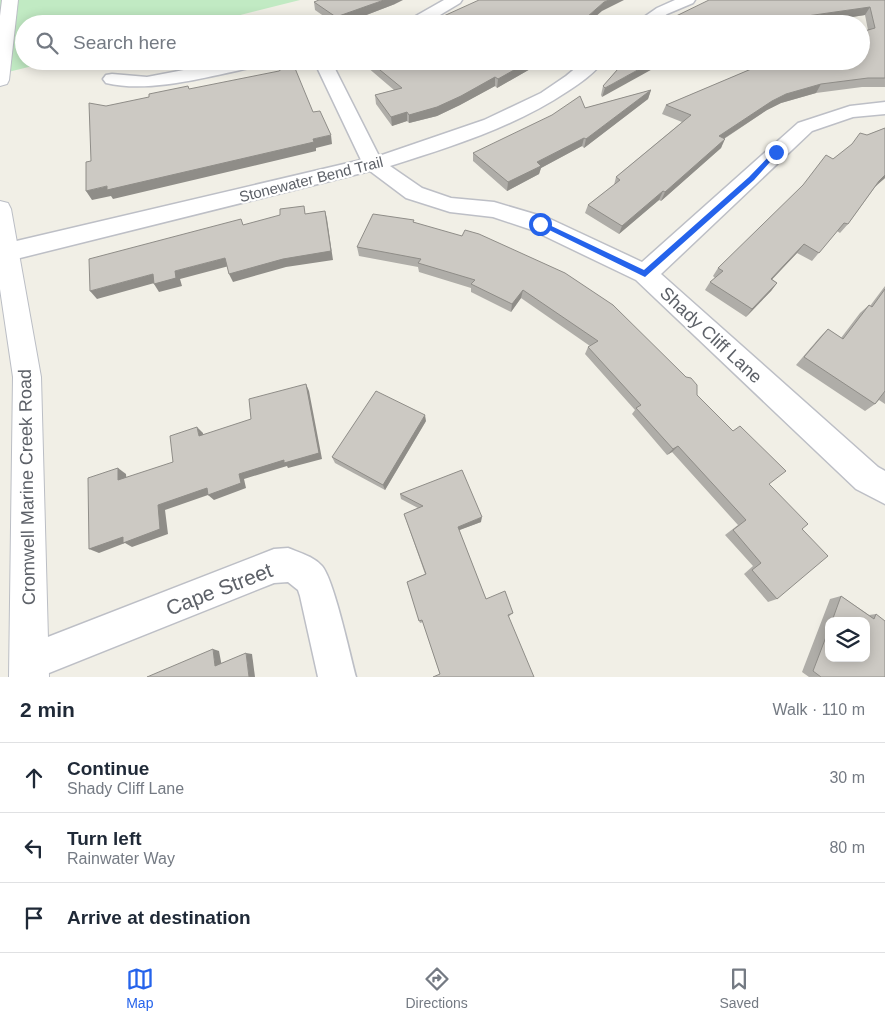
<!DOCTYPE html>
<meta charset="utf-8">
<style>
body{margin:0;font-family:Arial,sans-serif;background:#f2f2f3;color:#1f2937}
.controls{position:absolute;right:15px;bottom:15px;display:grid;overflow:hidden;border-radius:10px;box-shadow:0 2px 12px #0003}
.controls button{width:45px;height:45px;display:grid;place-items:center;padding:0;border:0;border-bottom:1px solid #e0e1e3;background:#fff;color:#1f2937;font:25px sans-serif}
.stop{position:absolute;width:15px;height:15px;margin:-11px;border:4px solid #2563eb;border-radius:50%;background:#fff}
.stop.end{background:#2563eb;border-color:#fff;box-shadow:0 1px 5px #0008}
.list{margin:0;padding:0;list-style:none}
h2{display:flex;justify-content:space-between;align-items:center;height:65px;margin:0;padding:0 20px;font-size:21px}
h2 small{font-size:16px;font-weight:400;color:#747a83}
.list li{display:grid;grid-template-columns:32px 1fr auto;gap:15px;align-items:center;box-sizing:border-box;height:70px;padding:0 20px;border-top:1px solid #e0e1e3}
.list b{display:block;font-size:19px;white-space:nowrap}
.list p{margin:0;font-size:16px;white-space:nowrap;color:#747a83}
.list em{font-size:16px;font-style:normal;color:#747a83}
.icon{flex:none;width:28px;height:28px;fill:none;stroke:currentColor;stroke-width:2;stroke-linecap:round;stroke-linejoin:round}
.map{position:relative;flex:none;width:885px;height:677px;overflow:hidden}
.search{position:absolute;background:#fff;box-shadow:0 2px 12px #0003;left:15px;right:15px;top:15px;height:55px;display:flex;align-items:center;gap:12px;box-sizing:border-box;padding:0 18px;border-radius:28px;color:#747a83;font-size:19px}
.sheet{height:275px;background:#fff}
nav{display:flex;justify-content:space-around;align-items:center;box-sizing:border-box;height:70px;border-top:1px solid #e0e1e3;background:#fff;font-size:14px;color:#747a83}
nav a{display:grid;justify-items:center;gap:2px}
nav .on{color:#2563eb}
.map>svg:first-child{display:block}
.green{fill:#c1eac3}
.lines{fill:none;stroke-linecap:round;stroke-linejoin:round}
.street-casing{stroke:#bdbfc6;stroke-width:3}
.secondary-casing{stroke:#bbbec5;stroke-width:2}
.street{fill:#fff;fill-rule:evenodd}
.secondary{fill:#fff;fill-rule:evenodd}
.wall{fill:#afada8;fill-rule:evenodd}
.shaded-wall{fill:#8f8d88}
.building{fill:#ccc9c3;stroke:#8f8d88}
.route{fill:#2563eb}
.labels{text-anchor:middle;dominant-baseline:central;stroke-width:4.5;stroke-linejoin:round;paint-order:stroke}
.far-street-label{font-size:15px;fill:#5d6168;stroke:#fff}
.street-label{font-size:18px;fill:#5d6168;stroke:#fff}
.near-street-label{font-size:21px;fill:#5d6168;stroke:#fff}
</style>
<div class="map">
<svg width="885" height="677" viewBox="0 0 885 677">
<rect width="100%" height="100%" fill="#f1efe6"/>
<path class="green" d="M0,0H300L205,24H24V61H53L0,74Z"/>
<g class="lines">
<defs>
<g id="street">
<path d="M444,0H462L460,3L425,24H405L407,21Z"/>
<path d="M675,0H695L693,3L667,14L653,24H634L657,8Z"/>
<path d="M231,61H268L266,65L260,66C213,75 152,94 106,83L103,79L106,75L112,74L147,77Z"/>
<path d="M314,61H331L379,156L484,120L541,93L566,76L584,61H603C595,73 580,83 568,91C514,127 451,147 390,166L422,188L451,198L494,202L548,218L642,262L798,123L850,106L885,102V114L853,117L812,131L661,274L878,467L885,471V504L856,489L636,280L532,230L493,217L450,212L406,198L370,171L8,261L0,258V246L8,243L361,160Z"/>
<path d="M288,548C300,553 313,556 322,566C334,580 350,655 356,677H318L300,596L298,590L288,582L274,583L39,677L17,675L11,662L17,649L274,549Z"/>
</g>
<g id="secondary">
<path d="M2,0H18L9,80L7,84L0,86V16Z"/>
<path d="M0,201L8,203L11,209L41,377L49,677H9L13,377L0,289Z"/>
</g>
</defs>
<use href="#street" class="street-casing"/>
<use href="#secondary" class="secondary-casing"/>
<use href="#street" class="street"/>
<use href="#secondary" class="secondary"/>
</g>
<g class="wall">
<path d="M885,0V87H862L816,93L781,103L767,110L724,139L721,148L661,201L659,200L619,234L585,213L588,205L614,185L616,177L682,122L662,114L666,105L754,68L757,61H861L868,30L865,15L806,24H668L671,22L672,18Z"/>
<path d="M314,2L395,4L343,24H335L315,10Z"/>
<path d="M360,61H538L532,65V68L497,88L495,86L460,105L437,116L409,123L407,121L392,126L376,104L375,95L394,90Z"/>
<path d="M625,61L602,97L601,95L603,86Z"/>
<path d="M651,90L648,99L584,148L582,146L541,168L539,174L507,191L473,161V153L585,108Z"/>
<path d="M885,128V178L875,187L848,224L840,233L837,231L812,261L797,253L772,279L777,283L771,291L746,317L705,290L710,282L715,278L713,276L718,268L833,159L867,135Z"/>
<path d="M414,222L697,395L769,484L802,529L777,599L768,602L744,574L753,566L725,535L738,525L672,452L667,455L632,414L635,410L585,354L588,347L590,346L521,298L511,312L471,292V288L419,272L418,267L359,256L357,247Z"/>
<path d="M885,286V404L879,400L875,404L865,411L796,365L820,337L828,329L841,338L860,313L869,305L870,306Z"/>
<path d="M426,421L385,490L335,463L332,457Z"/>
<path d="M400,494L481,522L459,530L486,599L513,613L440,674L423,622L420,623L407,582L425,574L404,514L418,508L401,499Z"/>
<path d="M841,596L869,615L876,614L885,677H809L802,672L830,599ZM829,621H866L829,658Z"/>
</g>
<g class="shaded-wall">
<path d="M384,0H403L395,4L343,24H337L336,17Z"/>
<path d="M609,0H624L602,11L587,24H579L604,2Z"/>
<path d="M870,7L865,15L806,24H751Z"/>
<path d="M530,61H538L532,65V68L497,88L498,79Z"/>
<path d="M654,61H667L602,97L605,88Z"/>
<path d="M495,77V86L460,105L437,116L409,123V115Z"/>
<path d="M821,84L816,93L781,103L767,110L714,145L719,136L772,101L786,94Z"/>
<path d="M651,90L648,99L584,148L586,139Z"/>
<path d="M407,112V121L392,126L391,117Z"/>
<path d="M331,135L332,144L316,148V151L113,199L111,196L92,200L86,191Z"/>
<path d="M584,138L582,146L541,168L539,174L507,191L508,182L537,162Z"/>
<path d="M725,139L721,148L661,201L665,192Z"/>
<path d="M885,175V178L872,189L879,181Z"/>
<path d="M663,191L659,200L619,234L622,226Z"/>
<path d="M325,211L327,219L333,260L286,267L233,282L229,274Z"/>
<path d="M804,244L797,253L765,287L771,279Z"/>
<path d="M225,258L229,266L180,279L182,286L159,292L154,284L175,271Z"/>
<path d="M153,274L158,282L97,299L90,291Z"/>
<path d="M777,283L771,291L746,317L752,309Z"/>
<path d="M523,290L521,298L511,312L512,304Z"/>
<path d="M306,384L309,391L322,459L288,468L287,466L244,479L246,488L214,500L208,495L165,510L168,534L132,547L125,543L99,553L89,549L158,505L239,474Z"/>
<path d="M425,415L426,421L385,490L383,485Z"/>
<path d="M197,427L203,433L204,442L199,436Z"/>
<path d="M678,446L672,452L667,455L673,449Z"/>
<path d="M118,468L126,474L127,485L118,480Z"/>
<path d="M482,517L481,522L457,531L458,527Z"/>
<path d="M213,649L219,651L222,667L215,666Z"/>
<path d="M246,653L252,654L255,677H249Z"/>
</g>
<g class="building">
<path d="M319,0H384L336,17L314,2Z"/>
<path d="M479,0H609L604,2L579,24H426Z"/>
<path d="M709,0H885V78H868L821,84L786,94L772,101L719,136L725,139L665,192L663,191L622,226L588,205L620,180L616,177L691,115L666,105L763,64L759,61H861V32L875,28L870,7L751,24H668L676,20L672,18Z"/>
<path d="M292,61L313,112L320,111L331,135L313,139L314,142L107,190V186L86,191V162L91,161L89,103L106,106L149,97V94L188,86L189,89L279,71Z"/>
<path d="M369,61H530L498,79L495,77L461,96L437,107L409,115L407,112L391,117L375,95L402,88Z"/>
<path d="M625,61H654L605,88L603,86Z"/>
<path d="M651,90L586,139L584,138L537,162L541,166L508,182L473,153L552,115L580,96L585,108Z"/>
<path d="M885,128V175L879,181L848,224L844,223L819,253L804,244L771,279L777,283L752,309L710,282L723,271L718,268L803,185L826,155L833,159L852,144L860,133L867,135Z"/>
<path d="M304,206L305,214L325,211L331,251L283,259L229,274L225,258L175,271L176,278L154,284L153,274L90,291L89,259L241,219L243,225L280,215V209Z"/>
<path d="M373,214L414,220L413,222L462,236L465,230L479,234L565,273L613,305L686,377L691,378L697,385V395L733,431L740,426L786,471L769,484L808,524L802,529L828,556L777,599L752,570L761,563L733,530L746,520L678,446L673,449L636,408L641,405L588,347L598,341L523,290L512,304L471,284L475,280L418,263L421,259L357,247Z"/>
<path d="M885,289V391L875,404L804,357L828,329L843,339L869,305L872,307Z"/>
<path d="M306,384L319,453L284,463V460L239,474L241,483L208,495L207,488L158,505L160,529L123,543V537L89,549L88,478L118,468V480L173,462L170,436L197,427L199,436L251,419L249,399Z"/>
<path d="M376,391L425,415L383,485L332,457Z"/>
<path d="M462,470L482,517L458,527L486,599L505,591L513,613L508,615L534,677H433L440,674L422,620L419,621L407,582L426,574L404,514L423,506L400,494Z"/>
<path d="M841,596L874,619L876,614L885,621V677H821L813,671L829,629V658H866V621H832Z"/>
<path d="M213,649L215,666L246,653L249,677H147Z"/>
</g>
<path class="route" d="M774,151L779,152L754,180L645,277L537,224L543,222L644,270L749,177Z"/>
<g class="labels">
<g class="far-street-label">
<text transform="translate(311 179) rotate(-14)">Stonewater Bend Trail</text>
</g>
<g class="street-label">
<text transform="translate(711 335) rotate(43)">Shady Cliff Lane</text>
<text transform="translate(27 487) rotate(-91)">Cromwell Marine Creek Road</text>
</g>
<g class="near-street-label">
<text transform="translate(219 589) rotate(-21)">Cape Street</text>
</g>
</g>
</svg>
<div class="controls">
<button><svg class="icon" aria-label="layers" viewBox="0 0 24 24"><path d="M12 4l9 5-9 5-9-5zM3 14l9 5 9-5"/></svg></button>
</div>
<div class="stop" style="left:540px;top:224px"></div>
<div class="stop end" style="left:776px;top:152px"></div>
<div class="search"><svg class="icon" aria-label="search" viewBox="0 0 24 24"><circle cx="10" cy="10" r="6"/><path d="M15 15l6 6"/></svg>Search here</div>
</div>
<section class="sheet">
<h2>2 min<small>Walk · 110 m</small></h2>
<ul class="list">
<li><svg class="icon" aria-label="ahead" viewBox="0 0 24 24"><path d="M12 20V5M6 11l6-6 6 6"/></svg><div><b>Continue</b><p>Shady Cliff Lane</p></div><em>30 m</em></li>
<li><svg class="icon" aria-label="left" viewBox="0 0 24 24"><path d="M17 20v-9H6M10 6l-5 5 5 5"/></svg><div><b>Turn left</b><p>Rainwater Way</p></div><em>80 m</em></li>
<li><svg class="icon" aria-label="arrive" viewBox="0 0 24 24"><path d="M6 21V4h12l-3 4 3 4H6"/></svg><div><b>Arrive at destination</b></div></li>
</ul>
</section>
<nav>
<a class="on"><svg class="icon" aria-label="map" viewBox="0 0 24 24"><path d="M3 6l6-2 6 2 6-2v14l-6 2-6-2-6 2zM9 4v14M15 6v14"/></svg>Map</a>
<a><svg class="icon" aria-label="directions" viewBox="0 0 24 24"><path d="M12 3l9 9-9 9-9-9zM9 14v-3h6M13 9l2 2-2 2"/></svg>Directions</a>
<a><svg class="icon" aria-label="saved" viewBox="0 0 24 24"><path d="M7 4h10v16l-5-4-5 4z"/></svg>Saved</a>
</nav>
